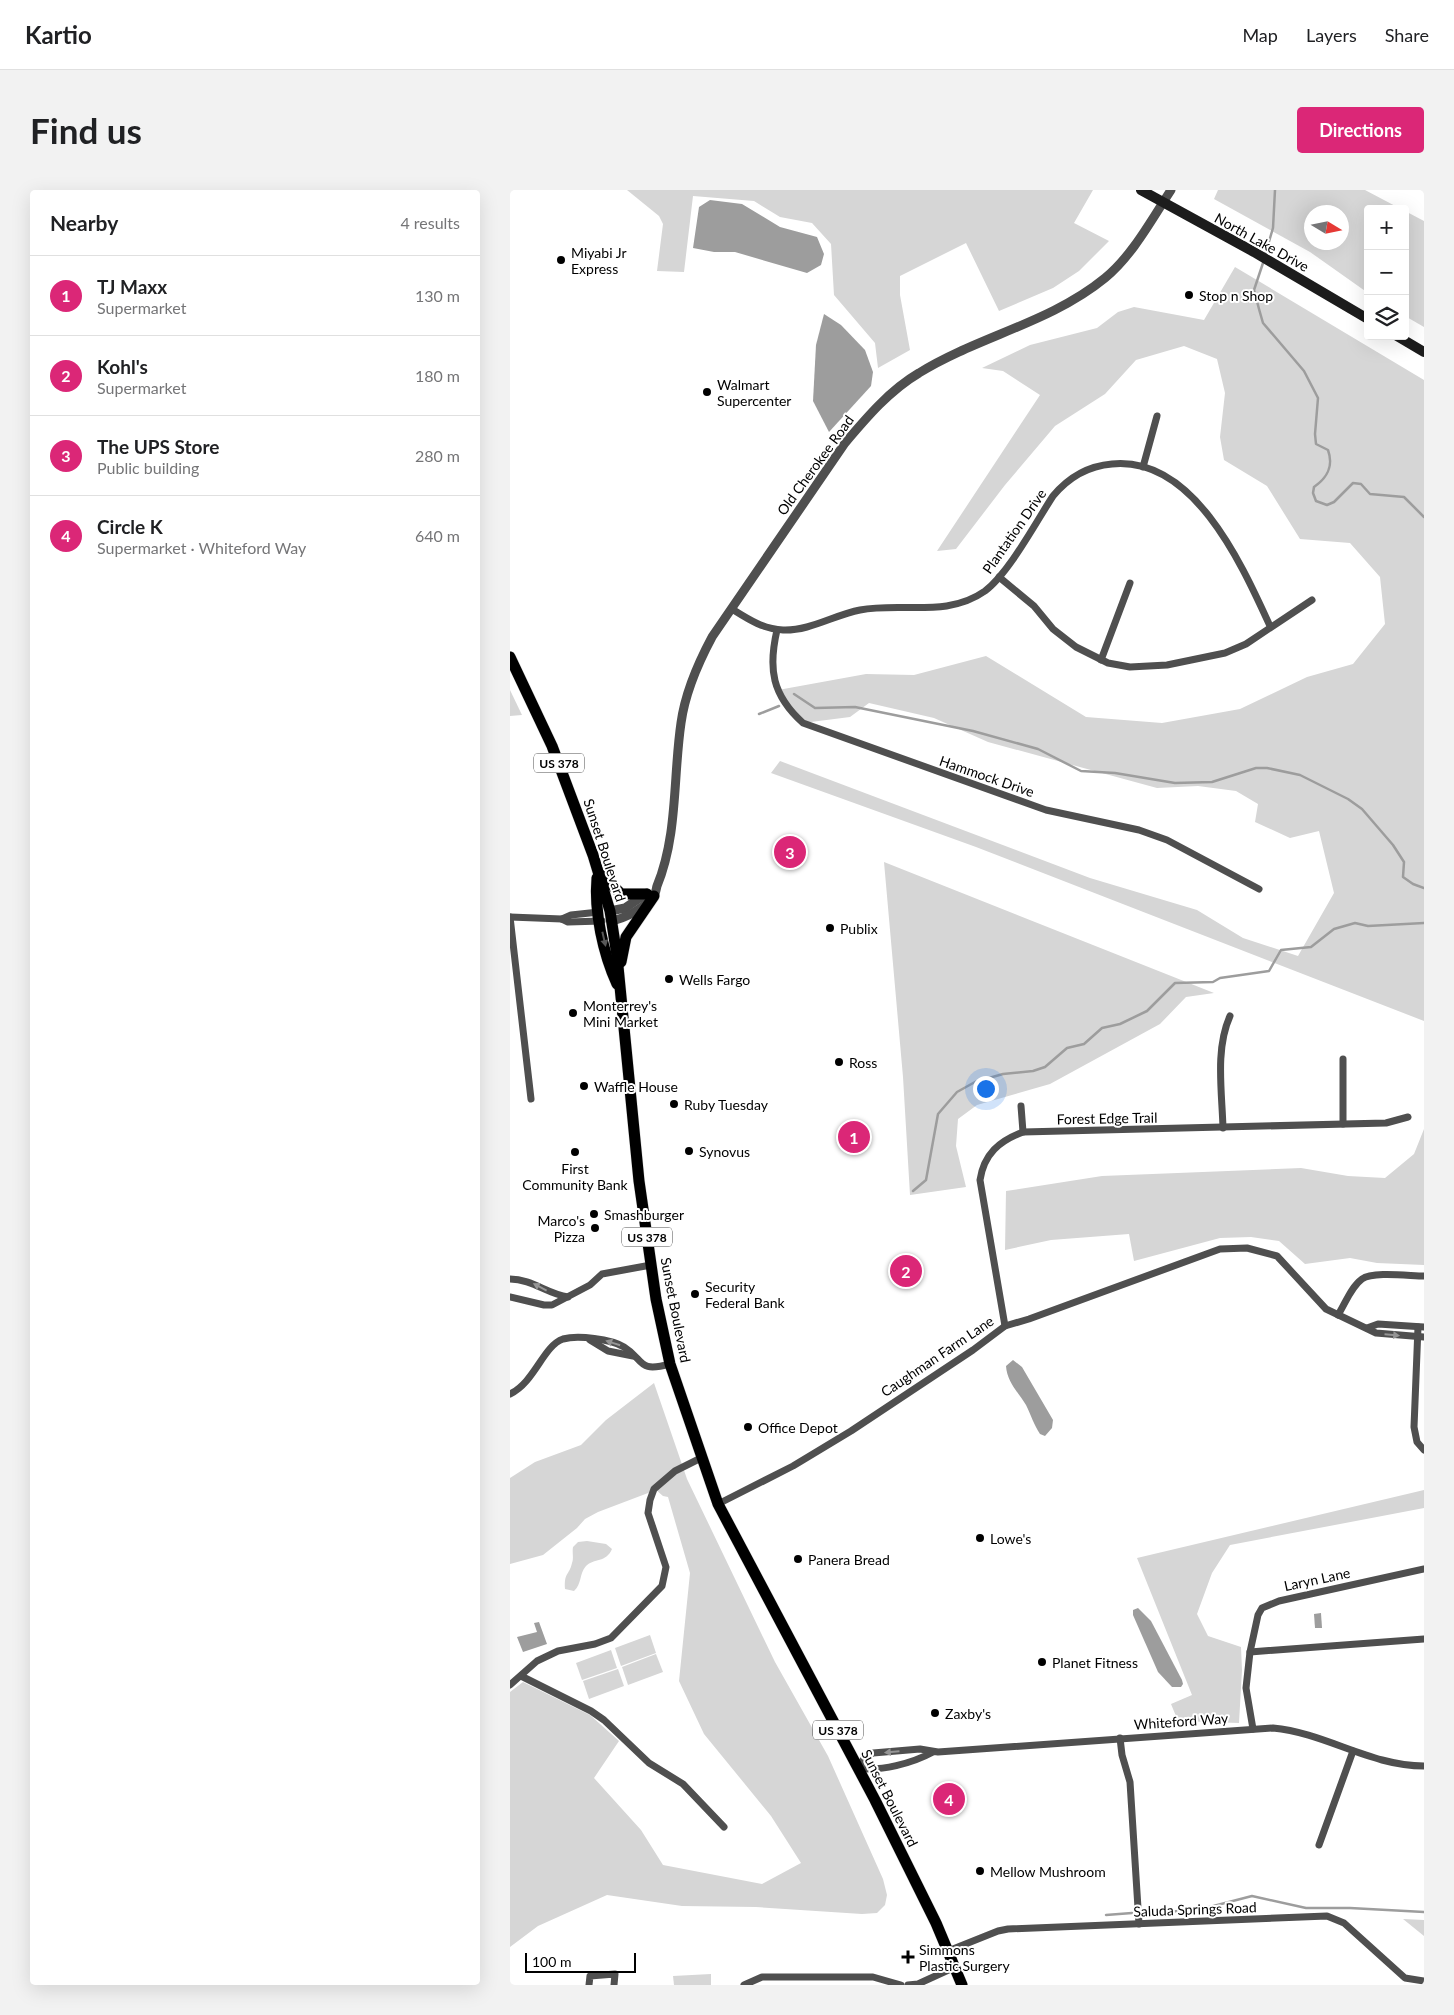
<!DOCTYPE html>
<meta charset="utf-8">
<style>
body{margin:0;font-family:Lato,sans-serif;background:#f2f2f2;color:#202124}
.controls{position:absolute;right:15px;top:15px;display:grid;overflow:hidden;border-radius:5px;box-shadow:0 5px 20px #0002}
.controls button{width:45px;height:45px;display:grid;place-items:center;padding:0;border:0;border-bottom:1px solid #e0e0e0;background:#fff;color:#202124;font:25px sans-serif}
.compass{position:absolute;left:794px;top:15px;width:45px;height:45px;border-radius:50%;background:#fff;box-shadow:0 5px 20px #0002;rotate:100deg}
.scale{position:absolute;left:15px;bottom:12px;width:111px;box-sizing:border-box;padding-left:5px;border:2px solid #000;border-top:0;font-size:14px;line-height:18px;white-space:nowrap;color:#000;-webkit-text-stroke:4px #fff;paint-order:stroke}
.you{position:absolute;left:475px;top:898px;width:18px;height:18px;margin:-12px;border:4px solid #fff;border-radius:50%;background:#1a73e8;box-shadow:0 0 0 8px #1a73e833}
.badge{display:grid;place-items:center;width:32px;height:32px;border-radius:50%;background:#db2777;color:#fff;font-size:16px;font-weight:700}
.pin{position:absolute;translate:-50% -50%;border:2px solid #fff;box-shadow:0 1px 5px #0006}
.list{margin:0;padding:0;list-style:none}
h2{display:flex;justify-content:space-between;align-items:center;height:65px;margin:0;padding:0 20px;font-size:21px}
h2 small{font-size:16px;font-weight:400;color:#757577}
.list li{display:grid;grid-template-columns:32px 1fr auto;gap:15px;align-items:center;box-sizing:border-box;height:80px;padding:0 20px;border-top:1px solid #e0e0e0}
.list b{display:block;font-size:19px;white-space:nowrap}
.list p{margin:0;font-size:16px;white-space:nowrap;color:#757577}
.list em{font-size:16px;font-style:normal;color:#757577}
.icon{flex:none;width:28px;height:28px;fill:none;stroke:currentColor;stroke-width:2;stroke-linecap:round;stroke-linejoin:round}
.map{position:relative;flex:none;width:914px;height:1795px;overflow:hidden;border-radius:5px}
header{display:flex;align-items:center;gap:30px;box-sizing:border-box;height:70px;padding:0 25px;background:#fff;border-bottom:1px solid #e0e0e0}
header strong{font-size:24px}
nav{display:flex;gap:28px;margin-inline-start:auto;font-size:18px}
.intro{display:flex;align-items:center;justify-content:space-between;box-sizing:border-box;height:120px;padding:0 30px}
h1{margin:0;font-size:35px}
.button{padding:12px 22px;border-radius:5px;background:#db2777;color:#fff;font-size:18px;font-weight:700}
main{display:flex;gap:30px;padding:0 30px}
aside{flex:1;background:#fff;border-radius:5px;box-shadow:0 5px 20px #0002}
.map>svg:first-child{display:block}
.green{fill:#d6d6d6;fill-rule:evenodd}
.water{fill:#9d9d9d}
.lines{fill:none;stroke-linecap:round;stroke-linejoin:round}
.stream{stroke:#9d9d9d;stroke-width:2.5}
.primary-casing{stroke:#dbdbdb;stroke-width:12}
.minor{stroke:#4f4f4f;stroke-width:7}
.tertiary{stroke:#4f4f4f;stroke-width:9}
.secondary{stroke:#1c1c1c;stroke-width:10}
.primary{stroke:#000;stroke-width:11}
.oneway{fill:#595959}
.oneway2{fill:#959595}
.poi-dot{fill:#000;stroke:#fff;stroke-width:2}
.labels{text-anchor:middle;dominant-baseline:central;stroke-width:4;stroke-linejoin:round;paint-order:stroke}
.shield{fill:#fff;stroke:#4c4c4c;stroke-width:1}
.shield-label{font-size:12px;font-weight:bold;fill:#000}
.street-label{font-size:14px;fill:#000;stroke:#fff}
.poi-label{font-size:14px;fill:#000;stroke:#fff;text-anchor:start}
</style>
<header>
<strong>Kartio</strong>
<nav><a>Map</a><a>Layers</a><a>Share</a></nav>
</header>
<div class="intro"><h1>Find us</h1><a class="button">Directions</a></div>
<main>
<aside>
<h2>Nearby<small>4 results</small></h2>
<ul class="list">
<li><span class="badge">1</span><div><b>TJ Maxx</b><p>Supermarket</p></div><em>130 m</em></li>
<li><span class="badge">2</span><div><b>Kohl's</b><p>Supermarket</p></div><em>180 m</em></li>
<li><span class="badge">3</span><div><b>The UPS Store</b><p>Public building</p></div><em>280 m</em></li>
<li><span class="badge">4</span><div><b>Circle K</b><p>Supermarket · Whiteford Way</p></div><em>640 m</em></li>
</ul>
</aside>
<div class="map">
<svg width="914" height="1795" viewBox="0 0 914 1795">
<rect width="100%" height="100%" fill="#fff"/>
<g class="green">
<path d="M117,0H583L564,33L599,51L569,81L543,98L489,121L456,53L390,86V105L400,160L368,178L365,153L324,105L321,54L302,33L270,27L244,11L183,6L174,82L147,81L153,34L149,26Z"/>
<path d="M708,0H855L891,19H858V103L800,62L704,9ZM802,22H832V52H802Z"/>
<path d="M895,21L914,31V137L895,126Z"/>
<path d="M725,77L914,190V831L466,657L261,583L270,571L580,688L687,720L733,748L788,766L824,703L809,641L780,648L745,632L748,614L726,601L688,596L647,598L478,552L424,528L359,513L340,527L293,533L268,500L356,484L404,485L476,466L576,527L652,533L730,519L797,487L843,474L875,434L870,387L840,353L790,349L757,296L714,270L710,247L715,203L707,169L674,156L626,170L595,204L545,236L495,295L446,359L427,361L530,205L493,181L472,178L520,155L587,138L608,122L624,117L694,130Z"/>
<path d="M0,500L12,525L0,526Z"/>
<path d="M374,672L704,803L676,807L650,834L540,894L467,915L448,929L446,956L456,997L400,1005L393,887Z"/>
<path d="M914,939V1075L867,1073L840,1068L795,1074L769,1051L741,1047L710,1048L624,1071L619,1044L541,1050L495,1060L496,1001L592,986L791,978L838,986L875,988L904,964Z"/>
<path d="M144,1193L177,1289L265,1472L318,1566L373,1689L377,1705L375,1715L367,1723L352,1724L246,1717L172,1716L97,1705L28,1736L0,1757V1502L13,1492L80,1525L109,1551L84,1588L131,1640L153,1675L252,1694L291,1673L261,1626L194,1544L169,1491L180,1383L158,1307L153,1306L146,1300L88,1322L75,1329L67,1338L33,1365L0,1374V1288L25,1272L71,1255L96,1230Z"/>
<path d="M914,1300V1318L720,1355L702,1383L687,1424L698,1446L731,1457L732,1480L729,1533L668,1531L661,1514L682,1505L627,1368Z"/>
<path d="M77,1351L96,1354L102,1359C96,1373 84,1368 76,1376C69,1384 72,1394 64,1401L55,1399C54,1382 59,1386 62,1373C64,1369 62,1362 63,1357L68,1352Z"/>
<path d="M140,1445L146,1463L111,1476L105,1458Z"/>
<path d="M101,1460L107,1478L72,1490L66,1473Z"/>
<path d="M146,1464L153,1482L118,1495L112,1477Z"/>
<path d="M108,1479L114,1496L79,1509L73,1491Z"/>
<path d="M893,1729L914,1730V1746Z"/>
<path d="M201,1784V1795H164L163,1786Z"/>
</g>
<g class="water">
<path d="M200,10L232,14L270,37L307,47L314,64L311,75L297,83L225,62H204L183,58L189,17Z"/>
<path d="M314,124L331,135L355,160L363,182L361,196L319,242L303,211L306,155Z"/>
<path d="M503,1170L512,1177L543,1230L542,1238L535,1246L530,1244C524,1235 521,1225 516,1215C508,1202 497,1192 496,1176Z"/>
<path d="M628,1418L641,1431L672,1490L673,1494L671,1497H662L648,1482L623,1425V1420Z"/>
<path d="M811,1423L812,1438H805L804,1424Z"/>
<path d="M29,1432L37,1454L13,1462L7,1447L27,1442L24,1433Z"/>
</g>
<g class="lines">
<g class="stream">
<path d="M755,65L763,38L765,0"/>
<path d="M754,70L744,100L749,119L753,133L794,181L808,208L805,244L806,254L818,260C824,277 817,288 804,297L803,303L806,311L817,315L824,312L843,293L851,294L860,304L894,307L914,327"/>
<path d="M284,504L305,518L345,517L463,541L528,559L571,581L605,583L665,593L702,592L746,578H757L790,585L838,609L852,619L883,655L894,672L893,687L903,694L914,698"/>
<path d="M249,524L269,516"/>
<path d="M403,1001L416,990L428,924L447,902L465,892L493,884L523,881L535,877L557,858L574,854L592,838L610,834L637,821L665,793L703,792L710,788L759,781L771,760L801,757L824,739L845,733L858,736L914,733"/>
<path d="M634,1723L688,1720L742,1706L796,1718H840L914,1722"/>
<path d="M596,1725L622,1723"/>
</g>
<defs>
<g id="primary">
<path d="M0,467L42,556L83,665L100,721L107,766L129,991L146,1109L160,1174L208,1314L365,1610L426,1733L452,1795"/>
<path d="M92,685L111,704H137"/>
<path d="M87,688C84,722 93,763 107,794"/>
<path d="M111,772L116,747L144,706"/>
</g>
</defs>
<use href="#primary" class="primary-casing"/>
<g class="minor">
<path d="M633,277L647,226"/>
<path d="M489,387L524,416L543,439L566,457L598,473L620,477L657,475L715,463L736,454L802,410"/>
<path d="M222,419C238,429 253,439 273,440C300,441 324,425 350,420C392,412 437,428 475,401C499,383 526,332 543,306C558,288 578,276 602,274C684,266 732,375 760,436"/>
<path d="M267,440C258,479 262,505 293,533L536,620L629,640L657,650L749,699"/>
<path d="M591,470L620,393"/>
<path d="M0,727L21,909"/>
<path d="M0,727L52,729L58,732L92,731"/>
<path d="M52,729L61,725L89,722"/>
<path d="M833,869V934"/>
<path d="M511,916L513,942"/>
<path d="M713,938C712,902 705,859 720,826"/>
<path d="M0,1089C22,1089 37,1104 58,1107"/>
<path d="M0,1107L34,1115H42L80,1095L92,1084L141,1075"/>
<path d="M828,1125C835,1114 841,1097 852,1089C863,1081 900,1086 914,1086"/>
<path d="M495,1136L470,990C474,964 489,951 513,942L876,933L898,927"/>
<path d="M908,1137L904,1237L907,1252L914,1260"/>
<path d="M857,1138L868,1134L914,1137"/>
<path d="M80,1150L98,1161L123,1166"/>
<path d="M0,1204C25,1192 33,1156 53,1149C68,1145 101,1149 114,1157C135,1170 127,1183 160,1174"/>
<path d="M208,1314L283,1276L341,1241L463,1160L495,1136L519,1129L710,1059L737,1058L767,1066L816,1119L866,1143L914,1147"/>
<path d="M740,1462L914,1449"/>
<path d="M11,1486L81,1521L94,1530L139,1573L173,1594L214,1637"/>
<path d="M0,1495L27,1471L48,1461L85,1454L101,1448L152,1396L156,1377L138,1323L140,1310L144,1299L165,1281L191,1268"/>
<path d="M743,1539L736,1498L740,1462L748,1425L752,1418L769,1411L914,1379"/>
<path d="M610,1548L612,1565L620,1592L629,1734"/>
<path d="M423,1562C403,1573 370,1582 348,1578L355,1567L363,1563L410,1559L428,1562L763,1538C816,1543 860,1576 914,1576"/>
<path d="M809,1655L843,1561"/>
<path d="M438,1761L488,1741L498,1739L817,1726L834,1733L895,1788L914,1791"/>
<path d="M79,1795L80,1786L105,1784L104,1795"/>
<path d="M234,1795L252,1787H363L391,1795"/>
<path d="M398,1795L408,1794L445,1777"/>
</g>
<g class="tertiary">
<path d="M100,721L115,718L137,703"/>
<path d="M101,731C116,728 133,719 143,707C146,704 146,699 147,696C168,645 163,587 171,533C175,503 187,475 202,447L335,253C357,227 380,200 409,183C469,146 540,133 595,88C622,66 642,29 661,0"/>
</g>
<g class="secondary">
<path d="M631,0L744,62L858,129"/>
<path d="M887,146L914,162"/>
</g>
<use href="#primary" class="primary"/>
</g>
<defs><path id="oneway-solid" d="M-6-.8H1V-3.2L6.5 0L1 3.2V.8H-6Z" transform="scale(1.25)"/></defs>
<use class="oneway" href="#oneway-solid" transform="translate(94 749) rotate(77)"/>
<g class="oneway2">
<use href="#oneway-solid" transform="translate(30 1097) rotate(-152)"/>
<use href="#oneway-solid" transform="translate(882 1145) rotate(5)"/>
<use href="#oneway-solid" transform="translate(103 1153) rotate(-162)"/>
<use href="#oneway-solid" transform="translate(382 1562) rotate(175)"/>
</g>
<g class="poi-dot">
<circle cx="51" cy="70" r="5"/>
<circle cx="679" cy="105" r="5"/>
<circle cx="197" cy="202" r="5"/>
<circle cx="320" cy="738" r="5"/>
<circle cx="159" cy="789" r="5"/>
<circle cx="63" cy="823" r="5"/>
<circle cx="329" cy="872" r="5"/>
<circle cx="74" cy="896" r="5"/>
<circle cx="164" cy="914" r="5"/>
<circle cx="179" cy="961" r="5"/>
<circle cx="65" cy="962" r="5"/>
<circle cx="84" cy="1024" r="5"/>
<circle cx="85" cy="1038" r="5"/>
<circle cx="185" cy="1104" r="5"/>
<circle cx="238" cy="1237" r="5"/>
<circle cx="470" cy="1348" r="5"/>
<circle cx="288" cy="1369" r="5"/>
<circle cx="532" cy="1472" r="5"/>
<circle cx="425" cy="1523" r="5"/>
<circle cx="470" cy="1681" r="5"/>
<path d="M395.5 1759.5h5v5h5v5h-5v5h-5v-5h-5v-5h5z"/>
</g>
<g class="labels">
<g class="shield">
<rect x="24" y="563.5" width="50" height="19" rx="4"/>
<rect x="112" y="1037.5" width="50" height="19" rx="4"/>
<rect x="303" y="1530.5" width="50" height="19" rx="4"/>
</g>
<g class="shield-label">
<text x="49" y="573">US 378</text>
<text x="137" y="1047">US 378</text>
<text x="328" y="1540">US 378</text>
</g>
<g class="street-label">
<text transform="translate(752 52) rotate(29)">North Lake Drive</text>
<text transform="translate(305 275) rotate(-54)">Old Cherokee Road</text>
<text transform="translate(504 341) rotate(-55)">Plantation Drive</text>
<text transform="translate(477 586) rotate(19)">Hammock Drive</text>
<text transform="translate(95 660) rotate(72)">Sunset Boulevard</text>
<text transform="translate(597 928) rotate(-1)">Forest Edge Trail</text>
<text transform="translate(166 1120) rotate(79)">Sunset Boulevard</text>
<text transform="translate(427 1166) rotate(-34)">Caughman Farm Lane</text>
<text transform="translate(807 1389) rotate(-12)">Laryn Lane</text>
<text transform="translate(671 1531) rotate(-4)">Whiteford Way</text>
<text transform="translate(380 1608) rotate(63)">Sunset Boulevard</text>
<text transform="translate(685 1719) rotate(-2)">Saluda Springs Road</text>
</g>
<g class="poi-label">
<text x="61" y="62">Miyabi Jr<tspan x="61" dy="16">Express</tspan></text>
<text x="689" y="105">Stop n Shop</text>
<text x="207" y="194">Walmart<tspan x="207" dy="16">Supercenter</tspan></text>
<text x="330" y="738">Publix</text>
<text x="169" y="789">Wells Fargo</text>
<text x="73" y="815">Monterrey's<tspan x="73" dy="16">Mini Market</tspan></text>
<text x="339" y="872">Ross</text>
<text x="84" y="896">Waffle House</text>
<text x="174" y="914">Ruby Tuesday</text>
<text x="189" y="961">Synovus</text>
<text x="65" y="978" text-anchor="middle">First<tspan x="65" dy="16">Community Bank</tspan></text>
<text x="94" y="1024">Smashburger</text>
<text x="75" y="1030" text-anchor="end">Marco's<tspan x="75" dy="16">Pizza</tspan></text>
<text x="195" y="1096">Security<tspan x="195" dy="16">Federal Bank</tspan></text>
<text x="248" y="1237">Office Depot</text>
<text x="480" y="1348">Lowe's</text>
<text x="298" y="1369">Panera Bread</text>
<text x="542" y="1472">Planet Fitness</text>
<text x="435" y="1523">Zaxby's</text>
<text x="480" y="1681">Mellow Mushroom</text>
<text x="409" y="1759">Simmons<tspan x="409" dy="16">Plastic Surgery</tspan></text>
</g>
</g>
</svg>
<div class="controls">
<button>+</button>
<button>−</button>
<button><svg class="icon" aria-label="layers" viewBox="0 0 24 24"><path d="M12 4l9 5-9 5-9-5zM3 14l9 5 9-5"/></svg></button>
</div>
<svg class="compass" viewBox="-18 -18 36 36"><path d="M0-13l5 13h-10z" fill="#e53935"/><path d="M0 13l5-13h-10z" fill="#757577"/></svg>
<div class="scale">100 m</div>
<div class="you"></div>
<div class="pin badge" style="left:344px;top:947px">1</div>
<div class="pin badge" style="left:396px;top:1081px">2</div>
<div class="pin badge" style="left:280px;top:662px">3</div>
<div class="pin badge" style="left:439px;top:1609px">4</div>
</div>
</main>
